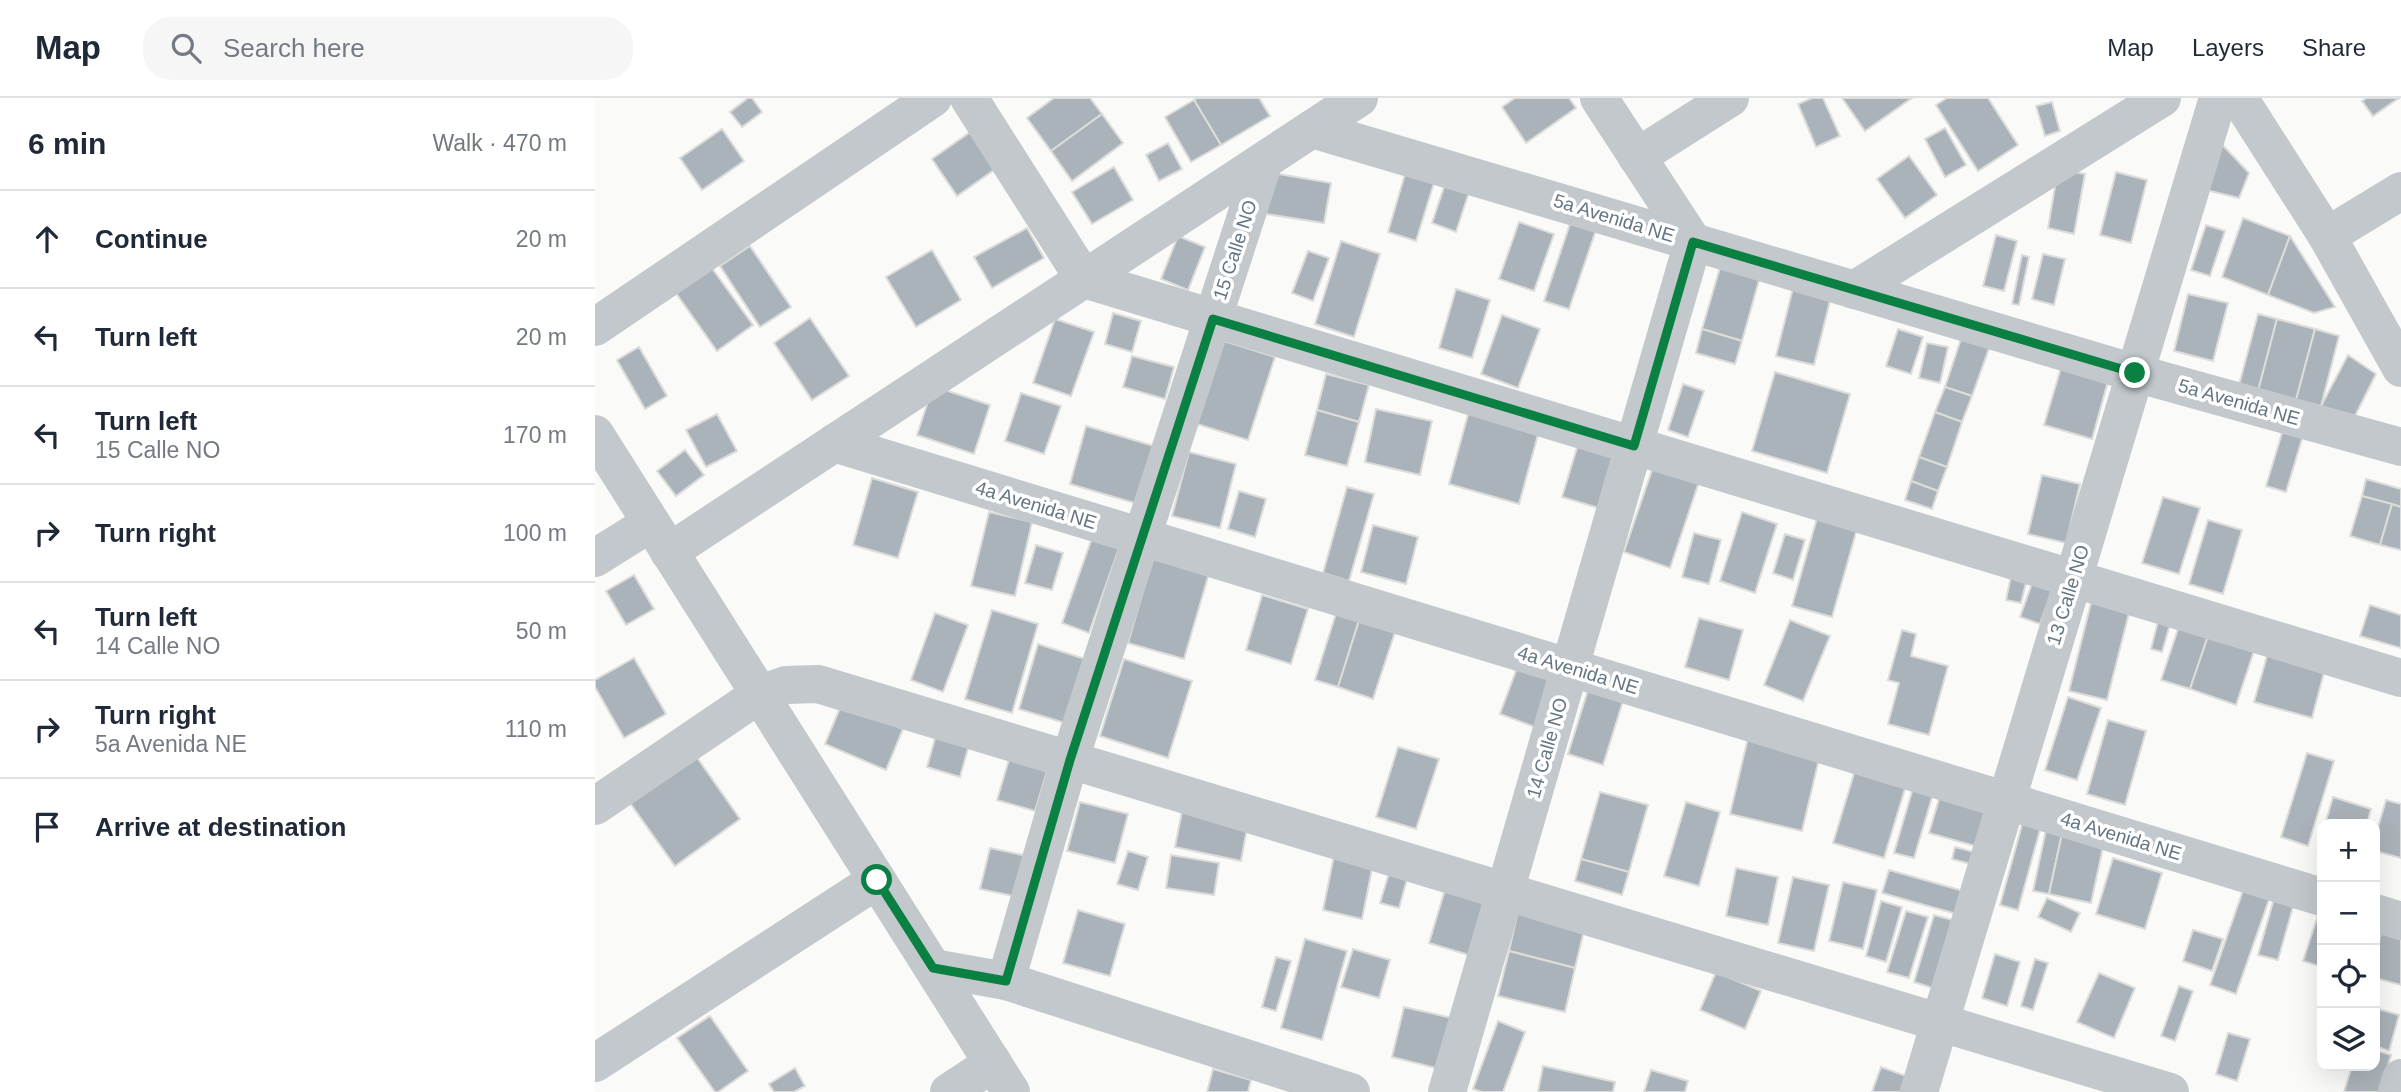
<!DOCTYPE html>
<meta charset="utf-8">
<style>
body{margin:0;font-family:Arial,sans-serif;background:#f6f6f7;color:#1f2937}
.controls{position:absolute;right:21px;bottom:21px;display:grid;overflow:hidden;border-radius:14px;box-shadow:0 7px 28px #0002}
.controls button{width:63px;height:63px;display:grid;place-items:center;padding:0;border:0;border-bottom:2px solid #e0e1e3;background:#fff;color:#1f2937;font:35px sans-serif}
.stop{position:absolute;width:21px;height:21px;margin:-16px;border:5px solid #0b8043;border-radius:50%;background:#fff}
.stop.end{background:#0b8043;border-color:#fff;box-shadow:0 2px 7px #0008}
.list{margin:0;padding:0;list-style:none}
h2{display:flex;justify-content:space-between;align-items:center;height:91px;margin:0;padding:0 28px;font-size:30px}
h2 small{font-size:23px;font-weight:400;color:#747a83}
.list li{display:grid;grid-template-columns:46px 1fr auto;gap:21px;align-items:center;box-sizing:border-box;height:98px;padding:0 28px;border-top:2px solid #e0e1e3}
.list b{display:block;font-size:26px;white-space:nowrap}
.list p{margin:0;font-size:23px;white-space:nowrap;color:#747a83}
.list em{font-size:23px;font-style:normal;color:#747a83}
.icon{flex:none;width:38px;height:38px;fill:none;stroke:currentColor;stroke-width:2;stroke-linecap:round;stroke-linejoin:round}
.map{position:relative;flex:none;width:1806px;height:994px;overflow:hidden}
header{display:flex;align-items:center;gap:42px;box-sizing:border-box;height:98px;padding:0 35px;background:#fff;border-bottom:2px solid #e0e1e3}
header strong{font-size:33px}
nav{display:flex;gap:38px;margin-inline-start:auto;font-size:24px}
.search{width:490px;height:63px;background:#f6f6f7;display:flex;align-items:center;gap:18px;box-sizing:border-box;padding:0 24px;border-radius:28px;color:#747a83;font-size:26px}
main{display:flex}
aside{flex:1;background:#fff}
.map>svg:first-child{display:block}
.building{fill:#aab3b9;stroke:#dcdcda;stroke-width:2}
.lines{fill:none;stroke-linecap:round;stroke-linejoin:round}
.minor{stroke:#c3c8cc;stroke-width:38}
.route{stroke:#0b8043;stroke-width:9}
.labels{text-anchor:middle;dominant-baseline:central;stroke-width:7;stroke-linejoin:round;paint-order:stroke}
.street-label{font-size:19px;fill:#657683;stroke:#fff}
</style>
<header>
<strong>Map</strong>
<div class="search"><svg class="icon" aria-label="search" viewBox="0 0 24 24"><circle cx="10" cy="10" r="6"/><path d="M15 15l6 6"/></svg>Search here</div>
<nav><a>Map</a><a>Layers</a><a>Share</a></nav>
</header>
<main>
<aside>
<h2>6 min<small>Walk · 470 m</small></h2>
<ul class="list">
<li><svg class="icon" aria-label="ahead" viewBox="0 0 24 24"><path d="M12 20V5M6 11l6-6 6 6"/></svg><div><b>Continue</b></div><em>20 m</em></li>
<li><svg class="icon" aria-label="left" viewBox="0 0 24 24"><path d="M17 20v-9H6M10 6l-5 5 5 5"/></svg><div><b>Turn left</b></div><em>20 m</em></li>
<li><svg class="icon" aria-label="left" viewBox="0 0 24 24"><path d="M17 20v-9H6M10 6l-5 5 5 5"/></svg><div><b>Turn left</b><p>15 Calle NO</p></div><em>170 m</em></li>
<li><svg class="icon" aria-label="right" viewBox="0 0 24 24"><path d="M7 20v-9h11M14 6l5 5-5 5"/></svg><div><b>Turn right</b></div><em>100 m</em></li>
<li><svg class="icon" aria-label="left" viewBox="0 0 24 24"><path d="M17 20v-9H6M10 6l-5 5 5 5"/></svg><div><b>Turn left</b><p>14 Calle NO</p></div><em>50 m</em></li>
<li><svg class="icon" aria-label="right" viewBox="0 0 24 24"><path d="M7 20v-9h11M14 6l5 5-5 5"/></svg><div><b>Turn right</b><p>5a Avenida NE</p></div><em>110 m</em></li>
<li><svg class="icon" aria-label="arrive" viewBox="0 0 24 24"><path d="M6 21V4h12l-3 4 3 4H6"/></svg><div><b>Arrive at destination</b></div></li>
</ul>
</aside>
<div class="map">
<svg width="1806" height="994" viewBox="0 0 1806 994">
<rect width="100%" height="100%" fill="#fafaf8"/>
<g class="building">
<path d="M153,0H157L167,14L147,29L135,14Z"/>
<path d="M459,0H495L507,16L456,53L432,20Z"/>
<path d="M602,0H664L675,18L626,47L599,2Z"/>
<path d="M920,0H974L981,10L931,45L907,9Z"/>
<path d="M1217,0H1228L1245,38L1221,49L1203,6Z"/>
<path d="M1247,0H1317L1270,33Z"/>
<path d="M1352,0H1393L1423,47L1383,73L1341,7Z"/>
<path d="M1772,0H1804L1778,18L1767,3Z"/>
<path d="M599,2L626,47L596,64L570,19Z"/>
<path d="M1457,4L1465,33L1450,38L1441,8Z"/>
<path d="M507,16L528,45L477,83L456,53Z"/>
<path d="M381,30L406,67L362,98L337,61Z"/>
<path d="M1350,30L1371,67L1350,79L1330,41Z"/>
<path d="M127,31L149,63L107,92L85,60Z"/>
<path d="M1620,39L1654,75L1644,100L1607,91Z"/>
<path d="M573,45L587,71L564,83L551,57Z"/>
<path d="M1314,58L1342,97L1310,120L1282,81Z"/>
<path d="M813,66L842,75L821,143L793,134Z"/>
<path d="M519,69L538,102L497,126L477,94Z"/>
<path d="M1463,71L1490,76L1479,136L1453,130Z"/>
<path d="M854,74L878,82L861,134L837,125Z"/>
<path d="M1521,74L1552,82L1536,145L1505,137Z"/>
<path d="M678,75L736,85L729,125L671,116Z"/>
<path d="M1648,120L1695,138L1673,197L1627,179Z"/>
<path d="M976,123L1001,132L974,211L949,203Z"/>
<path d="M924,124L959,136L939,193L904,181Z"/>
<path d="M1611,127L1630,133L1615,178L1596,172Z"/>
<path d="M432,130L449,160L397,190L379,159Z"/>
<path d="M1401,137L1422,143L1409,193L1388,188Z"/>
<path d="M583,138L610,149L593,192L566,181Z"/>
<path d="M1695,138L1740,209L1719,215L1673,197Z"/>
<path d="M746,143L785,156L759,239L720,226Z"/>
<path d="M155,148L196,209L165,229L125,168Z"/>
<path d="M337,152L366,202L321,229L291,179Z"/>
<path d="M713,153L734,160L718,203L697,195Z"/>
<path d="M1129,156L1168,168L1147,243L1107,231Z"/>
<path d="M1448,156L1470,161L1459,207L1437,201Z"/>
<path d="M1427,157L1434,159L1424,207L1417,206Z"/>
<path d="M111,162L158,227L122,253L76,188Z"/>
<path d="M1198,190L1236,199L1219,267L1181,258Z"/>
<path d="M861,191L895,202L877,260L844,250Z"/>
<path d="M1593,196L1633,205L1618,263L1579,253Z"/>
<path d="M518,215L546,223L537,254L510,246Z"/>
<path d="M1663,216L1682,221L1663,293L1644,287Z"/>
<path d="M907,217L945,231L923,290L886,276Z"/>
<path d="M215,220L254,278L217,302L179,245Z"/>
<path d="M460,221L499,234L476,298L438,285Z"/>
<path d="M1682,221L1720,231L1701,302L1663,293Z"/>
<path d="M1107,231L1147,243L1140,266L1101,255Z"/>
<path d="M1303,231L1328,239L1316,276L1291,268Z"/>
<path d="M1720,231L1744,238L1726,308L1701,302Z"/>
<path d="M1369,232L1397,242L1377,298L1350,289Z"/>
<path d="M629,243L680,259L653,342L602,326Z"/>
<path d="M1332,245L1353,249L1345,285L1324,280Z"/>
<path d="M44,249L72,298L50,311L22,262Z"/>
<path d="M1753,257L1781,276L1757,324L1726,308Z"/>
<path d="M537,258L579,269L570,301L528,289Z"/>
<path d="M1468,263L1515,276L1497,341L1449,327Z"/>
<path d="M1180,274L1255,296L1232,375L1157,353Z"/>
<path d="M731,276L774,287L764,324L722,312Z"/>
<path d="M1088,286L1109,293L1093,339L1073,332Z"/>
<path d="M338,288L395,307L379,356L322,337Z"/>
<path d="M1350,289L1377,298L1367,324L1340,314Z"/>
<path d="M426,295L466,308L449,356L410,343Z"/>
<path d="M781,311L837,323L825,377L770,364Z"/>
<path d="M722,312L764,324L752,368L710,357Z"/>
<path d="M874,313L944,333L924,406L854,386Z"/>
<path d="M1340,314L1367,324L1352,369L1324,359Z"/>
<path d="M122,316L142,353L111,369L91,332Z"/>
<path d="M1690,325L1710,331L1691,394L1671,388Z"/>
<path d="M491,328L559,348L543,406L475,386Z"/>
<path d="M985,340L1025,351L1007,411L967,399Z"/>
<path d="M90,352L109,377L81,398L62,373Z"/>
<path d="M594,354L641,366L625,430L577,418Z"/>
<path d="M1324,359L1352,369L1343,393L1316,383Z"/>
<path d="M1059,366L1105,381L1075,470L1029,454Z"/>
<path d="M1447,377L1485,386L1471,445L1433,436Z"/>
<path d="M277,380L323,394L303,460L258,447Z"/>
<path d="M1771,381L1806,391V409L1767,398Z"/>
<path d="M1316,383L1343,393L1337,411L1310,402Z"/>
<path d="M752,389L779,396L754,483L728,475Z"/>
<path d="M644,393L671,401L660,439L633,431Z"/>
<path d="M1767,398L1797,406L1785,447L1755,438Z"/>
<path d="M1568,399L1605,410L1584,476L1547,465Z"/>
<path d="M1797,406L1806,409V452L1785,447Z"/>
<path d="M1224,413L1264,424L1237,519L1197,508Z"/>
<path d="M394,414L437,424L420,498L376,488Z"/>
<path d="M1147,414L1182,426L1160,495L1125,483Z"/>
<path d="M1613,422L1647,432L1628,496L1594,486Z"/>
<path d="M778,427L823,439L811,486L766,474Z"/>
<path d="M1099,435L1126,442L1114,486L1087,479Z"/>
<path d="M1190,436L1210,442L1198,482L1178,475Z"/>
<path d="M497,440L524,450L494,535L467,525Z"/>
<path d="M441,447L468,455L457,492L430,485Z"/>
<path d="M559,456L615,472L589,561L533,545Z"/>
<path d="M1417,473L1433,477L1426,505L1411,502Z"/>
<path d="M39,477L59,511L31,527L11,493Z"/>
<path d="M1440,477L1460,484L1445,526L1425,519Z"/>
<path d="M667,497L713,511L696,566L651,552Z"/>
<path d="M1498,497L1536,507L1512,602L1474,593Z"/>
<path d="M744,506L767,513L743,589L720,582Z"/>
<path d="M1775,507L1806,517V550L1765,538Z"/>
<path d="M397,512L443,526L417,615L370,601Z"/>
<path d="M767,513L803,525L778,601L743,589Z"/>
<path d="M340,515L373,527L348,594L316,582Z"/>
<path d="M1564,519L1576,523L1567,554L1556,551Z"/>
<path d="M1104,520L1148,532L1134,582L1090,569Z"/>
<path d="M1195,522L1235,538L1208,603L1169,587Z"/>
<path d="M1585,525L1614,535L1595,591L1566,582Z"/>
<path d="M1307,532L1321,536L1316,558L1353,568L1334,637L1293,626L1304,585L1293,582Z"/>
<path d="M1614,535L1660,550L1641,607L1595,591Z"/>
<path d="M443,546L490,561L470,625L424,611Z"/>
<path d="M1674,551L1731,567L1717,620L1659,604Z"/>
<path d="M39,560L71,616L29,640L0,589V582Z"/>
<path d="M529,561L597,583L573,660L505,638Z"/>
<path d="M925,562L960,574L940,629L905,616Z"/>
<path d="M993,592L1028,603L1008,667L973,656Z"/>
<path d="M1473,599L1506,610L1482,682L1450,672Z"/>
<path d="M247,605L308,631L291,672L230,646Z"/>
<path d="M1513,622L1551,633L1530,707L1492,696Z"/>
<path d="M341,637L374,647L365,679L332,669Z"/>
<path d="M1153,640L1225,657L1207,733L1135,716Z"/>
<path d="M803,649L844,661L821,731L781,719Z"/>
<path d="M1712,655L1739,663L1713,748L1686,739Z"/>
<path d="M101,658L145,721L80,768L35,705Z"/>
<path d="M415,658L453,670L440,713L402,702Z"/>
<path d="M1261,669L1312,684L1289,760L1238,745Z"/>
<path d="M1318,690L1338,696L1319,760L1299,755Z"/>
<path d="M1347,691L1392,705L1380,748L1334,735Z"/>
<path d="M1005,694L1053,707L1034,774L986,761Z"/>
<path d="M1738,699L1776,711L1772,726H1741L1731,723Z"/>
<path d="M1791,702L1806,706V760L1780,753V740Z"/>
<path d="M589,703L654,720L646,763L580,749Z"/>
<path d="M485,704L533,716L520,765L472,753Z"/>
<path d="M1091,704L1125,714L1104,788L1069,778Z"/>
<path d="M1430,716L1448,721L1423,812L1405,807Z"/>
<path d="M1452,727L1468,731L1454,796L1438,793Z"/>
<path d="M1468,731L1510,740L1496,805L1454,796Z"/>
<path d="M741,748L780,756L767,821L728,812Z"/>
<path d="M1360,749L1386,756L1383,768L1357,761Z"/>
<path d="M395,750L432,758L423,799L385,791Z"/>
<path d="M533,753L553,759L543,792L522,786Z"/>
<path d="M576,757L624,765L619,797L571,790Z"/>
<path d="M1518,760L1567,775L1550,831L1501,816Z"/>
<path d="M986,761L1034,774L1027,797L980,783Z"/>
<path d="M798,762L816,767L804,810L785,805Z"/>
<path d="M1141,770L1183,779L1173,827L1131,818Z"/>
<path d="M1294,772L1372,794L1365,817L1287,795Z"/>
<path d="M1198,779L1234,787L1219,853L1183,845Z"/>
<path d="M1248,784L1282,792L1268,851L1234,843Z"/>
<path d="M1651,784L1677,793L1641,896L1615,887Z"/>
<path d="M852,785L892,797L874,857L834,845Z"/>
<path d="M1680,797L1700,802L1683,862L1663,857Z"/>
<path d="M1452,800L1485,815L1476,834L1443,819Z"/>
<path d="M1286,803L1307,809L1291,864L1271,858Z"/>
<path d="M924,808L991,824L980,870L914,853Z"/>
<path d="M1726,808L1727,809V869L1708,863Z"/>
<path d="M483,812L530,826L515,878L468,865Z"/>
<path d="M1311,813L1333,819L1314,880L1292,874Z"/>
<path d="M1339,817L1361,823L1341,891L1319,884Z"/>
<path d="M1598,832L1628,841L1617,873L1588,863Z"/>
<path d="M1786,835L1806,840V887L1780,880V858Z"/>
<path d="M710,841L752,853L727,942L686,930Z"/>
<path d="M758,851L795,862L784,900L746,889Z"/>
<path d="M914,853L980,870L970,914L903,898Z"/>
<path d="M1400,856L1425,864L1412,908L1387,900Z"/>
<path d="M681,859L696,863L681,913L667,909Z"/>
<path d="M1440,861L1453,865L1438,912L1426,908Z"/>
<path d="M1121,874L1166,893L1150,931L1105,912Z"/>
<path d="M1504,875L1540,890L1519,940L1482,924Z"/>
<path d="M1584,888L1598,893L1580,943L1566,938Z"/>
<path d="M809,909L857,920L845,971L797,959Z"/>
<path d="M1780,910L1804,917L1794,953L1780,948Z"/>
<path d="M115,918L153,973L123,994H120L82,940Z"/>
<path d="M903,923L930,934L908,994H887L878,991Z"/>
<path d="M1633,935L1655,941L1642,983L1621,976Z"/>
<path d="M1780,952L1796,957L1785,994H1749L1757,968H1780Z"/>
<path d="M948,968L1020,984L1018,994H943Z"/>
<path d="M1286,969L1314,979L1309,994H1277Z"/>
<path d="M200,970L210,988L199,994H179L174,986Z"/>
<path d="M618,971L656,982L653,994H612Z"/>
<path d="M1056,972L1093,983L1090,994H1049Z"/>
</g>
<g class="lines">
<g class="minor">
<path d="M374,0L489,181L1806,580"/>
<path d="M1644,0L1732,138L1806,270"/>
<path d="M717,31L1540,275L1806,349"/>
<path d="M1042,59L1135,0"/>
<path d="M1732,138L1806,93"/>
<path d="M1259,192L1567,0"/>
<path d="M0,229L338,0"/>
<path d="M0,336L416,994"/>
<path d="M239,345L1727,799"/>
<path d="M74,454L764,0"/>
<path d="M0,460L56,425"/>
<path d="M0,708L165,596L191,587L223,586L1575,994"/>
<path d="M1780,815L1806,823"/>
<path d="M338,870L411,883L756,994"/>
<path d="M411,883L475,661L669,63"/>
<path d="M0,965L282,782"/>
<path d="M354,994L398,965"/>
<path d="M852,994L1098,144L1004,0"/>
<path d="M1324,994L1623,0"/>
<path d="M1802,994L1806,980"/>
</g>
</g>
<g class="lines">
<path class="route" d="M282,782L338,870L411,883L475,662L618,221L1039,348L1098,144L1540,275"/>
</g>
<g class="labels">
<g class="street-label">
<text transform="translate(1019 120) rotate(17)">5a Avenida NE</text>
<text transform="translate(640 152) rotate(-72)">15 Calle NO</text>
<text transform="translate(1644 304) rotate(16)">5a Avenida NE</text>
<text transform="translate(441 407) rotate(17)">4a Avenida NE</text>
<text transform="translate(1473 497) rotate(-73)">13 Calle NO</text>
<text transform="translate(983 572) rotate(17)">4a Avenida NE</text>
<text transform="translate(952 650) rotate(-74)">14 Calle NO</text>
<text transform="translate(1526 738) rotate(17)">4a Avenida NE</text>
</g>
</g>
</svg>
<div class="controls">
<button>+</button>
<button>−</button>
<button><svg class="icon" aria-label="locate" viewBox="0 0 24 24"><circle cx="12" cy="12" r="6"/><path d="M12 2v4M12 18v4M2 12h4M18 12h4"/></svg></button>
<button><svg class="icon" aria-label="layers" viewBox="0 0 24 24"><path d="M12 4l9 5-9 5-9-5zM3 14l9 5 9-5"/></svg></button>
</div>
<div class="stop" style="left:282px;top:782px"></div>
<div class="stop end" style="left:1540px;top:275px"></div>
</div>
</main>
